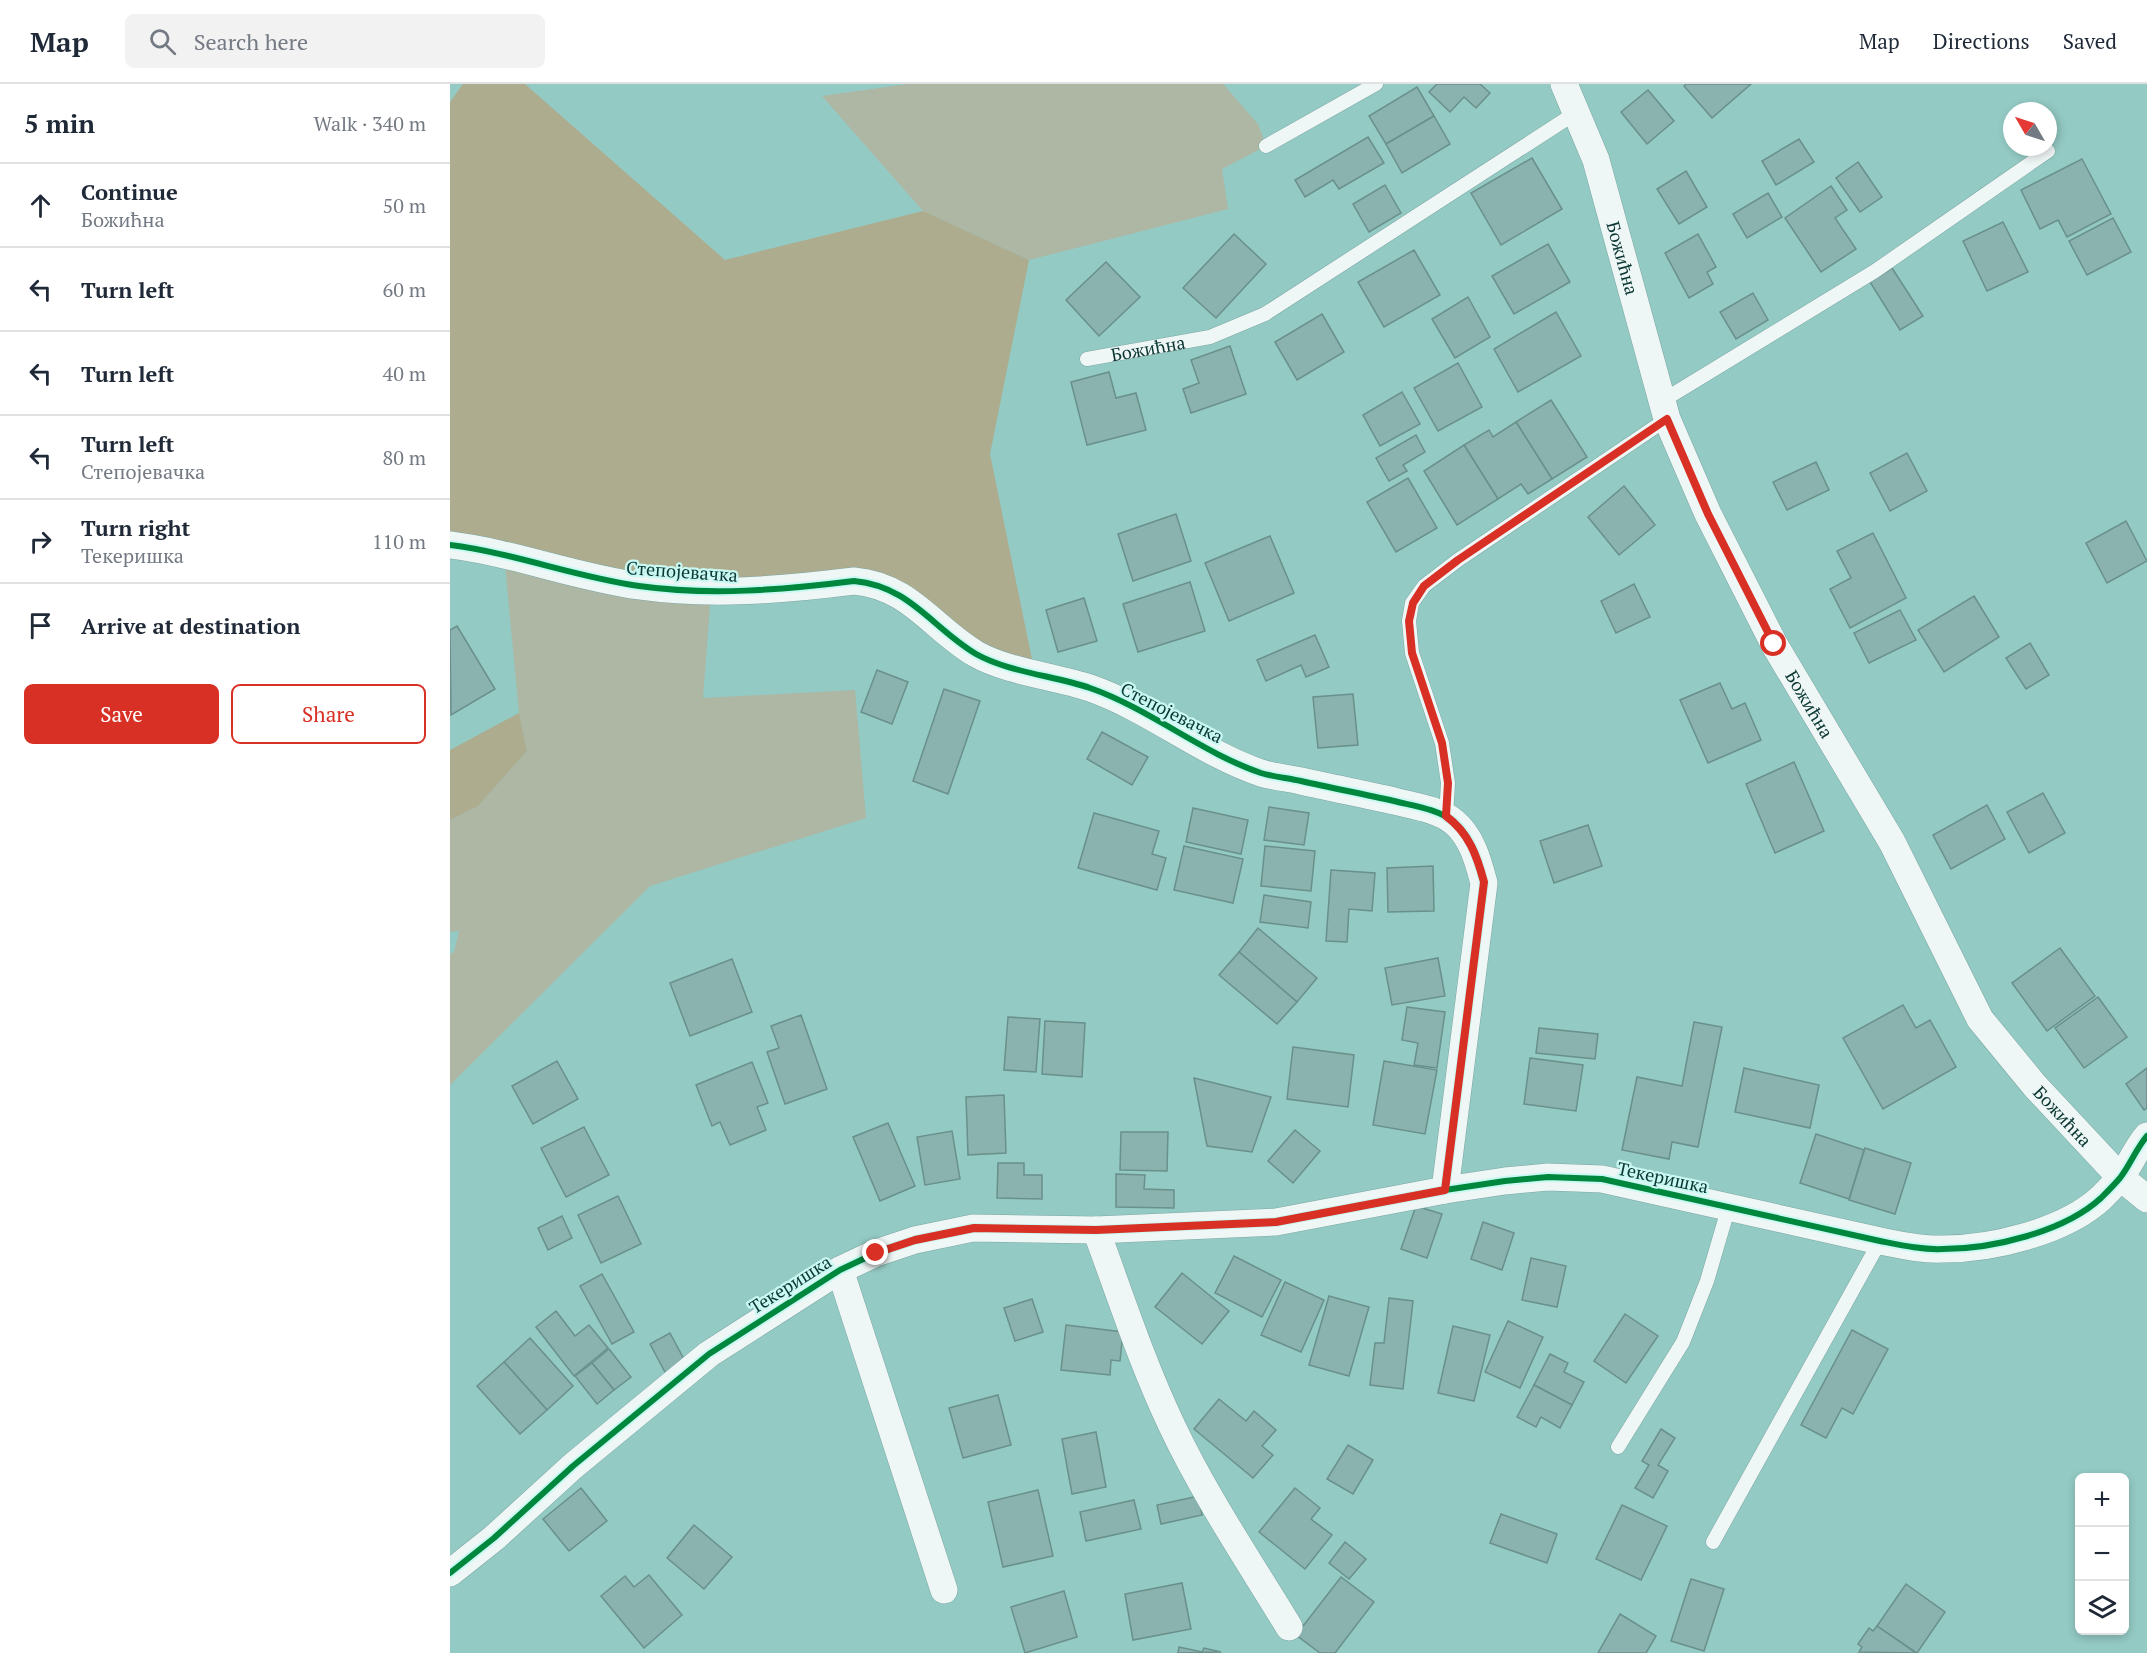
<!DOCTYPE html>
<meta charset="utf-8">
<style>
body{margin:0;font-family:"PT Serif",serif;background:#f2f2f3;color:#1f2937}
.controls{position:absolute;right:18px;bottom:18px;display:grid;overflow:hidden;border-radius:9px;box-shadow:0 3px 9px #0003}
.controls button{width:54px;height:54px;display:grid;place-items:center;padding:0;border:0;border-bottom:2px solid #e0e1e3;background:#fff;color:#1f2937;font:30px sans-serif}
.compass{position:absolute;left:1553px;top:18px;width:54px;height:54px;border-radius:50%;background:#fff;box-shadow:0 3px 9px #0003;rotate:309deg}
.stop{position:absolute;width:18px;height:18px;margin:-14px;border:4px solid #d93025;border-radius:50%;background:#fff}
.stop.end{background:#d93025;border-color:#fff;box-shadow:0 2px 6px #0008}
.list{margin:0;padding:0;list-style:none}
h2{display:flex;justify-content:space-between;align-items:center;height:78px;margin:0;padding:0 24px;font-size:26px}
h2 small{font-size:20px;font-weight:400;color:#747a83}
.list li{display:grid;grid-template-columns:39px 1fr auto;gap:18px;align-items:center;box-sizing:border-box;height:84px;padding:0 24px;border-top:2px solid #e0e1e3}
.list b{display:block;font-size:22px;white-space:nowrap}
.list p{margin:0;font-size:20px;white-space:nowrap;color:#747a83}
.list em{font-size:20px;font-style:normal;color:#747a83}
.actions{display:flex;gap:12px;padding:18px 24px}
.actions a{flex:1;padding:14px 0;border:2px solid #d93025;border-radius:9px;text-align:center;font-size:21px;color:#d93025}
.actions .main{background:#d93025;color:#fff}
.icon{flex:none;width:33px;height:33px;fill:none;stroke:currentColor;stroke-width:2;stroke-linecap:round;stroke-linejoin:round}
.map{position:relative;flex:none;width:1697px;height:1569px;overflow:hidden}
header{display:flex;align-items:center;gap:36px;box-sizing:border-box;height:84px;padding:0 30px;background:#fff;border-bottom:2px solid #e0e1e3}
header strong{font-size:28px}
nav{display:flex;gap:33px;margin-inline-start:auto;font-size:21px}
.search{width:420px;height:54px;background:#f2f2f3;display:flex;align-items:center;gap:15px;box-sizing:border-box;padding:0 21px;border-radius:9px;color:#747a83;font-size:22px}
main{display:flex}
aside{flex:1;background:#fff}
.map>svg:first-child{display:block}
.green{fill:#aeb6a4}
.forest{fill:#adac8f}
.building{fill:#8ab2ae;stroke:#69908b;stroke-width:1.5}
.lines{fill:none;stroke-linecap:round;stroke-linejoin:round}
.lane-casing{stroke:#7ba7a3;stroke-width:15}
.street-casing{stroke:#7ba7a3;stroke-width:28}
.lane{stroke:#eff7f6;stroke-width:14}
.street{stroke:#eff7f6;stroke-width:27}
.cycleway-casing{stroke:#caf8f2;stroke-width:10}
.cycleway{stroke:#00873e;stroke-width:6}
.route{stroke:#d93025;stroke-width:8}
.labels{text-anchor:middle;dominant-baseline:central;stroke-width:4.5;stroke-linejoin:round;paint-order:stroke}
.street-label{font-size:18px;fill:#0a3733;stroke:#caf8f2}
</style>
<header>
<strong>Map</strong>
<div class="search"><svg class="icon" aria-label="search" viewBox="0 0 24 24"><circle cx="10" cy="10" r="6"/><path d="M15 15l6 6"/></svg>Search here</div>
<nav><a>Map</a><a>Directions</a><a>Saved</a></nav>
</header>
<main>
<aside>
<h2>5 min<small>Walk · 340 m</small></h2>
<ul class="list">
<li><svg class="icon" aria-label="ahead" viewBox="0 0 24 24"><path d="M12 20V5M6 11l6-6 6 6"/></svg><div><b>Continue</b><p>Божићна</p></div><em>50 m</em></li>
<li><svg class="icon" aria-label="left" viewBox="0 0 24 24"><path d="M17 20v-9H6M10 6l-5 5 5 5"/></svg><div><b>Turn left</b></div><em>60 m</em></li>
<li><svg class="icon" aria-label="left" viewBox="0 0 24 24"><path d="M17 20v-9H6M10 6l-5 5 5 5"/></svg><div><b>Turn left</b></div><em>40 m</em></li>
<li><svg class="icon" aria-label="left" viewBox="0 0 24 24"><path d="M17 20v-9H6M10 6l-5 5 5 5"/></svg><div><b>Turn left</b><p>Степојевачка</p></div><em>80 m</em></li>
<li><svg class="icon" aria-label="right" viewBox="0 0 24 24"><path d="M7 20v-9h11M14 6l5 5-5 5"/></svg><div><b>Turn right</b><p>Текеришка</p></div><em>110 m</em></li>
<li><svg class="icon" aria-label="arrive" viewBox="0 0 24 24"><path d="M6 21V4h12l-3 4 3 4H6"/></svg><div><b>Arrive at destination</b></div></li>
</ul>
<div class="actions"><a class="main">Save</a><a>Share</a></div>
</aside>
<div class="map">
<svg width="1697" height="1569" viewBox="0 0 1697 1569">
<rect width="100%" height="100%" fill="#94cac4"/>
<g class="green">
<path d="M458,0H773L808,40L816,62L772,85L778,125L579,176L473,127L372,12Z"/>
<path d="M54,471L261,508L253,614L405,606L416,734L200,802L0,1001V870L4,868L9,847L0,848V736L28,722L77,667L69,629Z"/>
</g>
<g class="forest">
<path d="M13,0H75L275,176L473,127L579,176L540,370L585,590L444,507H288L0,463V18Z"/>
<path d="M69,629L77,667L28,722L0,736V666Z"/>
</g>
<g class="building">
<path d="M987,0H1030L1040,9L1026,24L1014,13L1000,28L979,8Z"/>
<path d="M1236,0H1301L1262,34L1234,2Z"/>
<path d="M967,3L984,32L936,60L919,32Z"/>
<path d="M1198,6L1224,37L1197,60L1171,28Z"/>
<path d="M984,32L1000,60L952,89L936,60Z"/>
<path d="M918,53L934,79L889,105L883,96L855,113L845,96Z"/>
<path d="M1349,55L1364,78L1326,101L1312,77Z"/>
<path d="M1082,74L1112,125L1051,161L1021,109Z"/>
<path d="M1632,75L1661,130L1617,153L1608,136L1590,145L1571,106Z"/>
<path d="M1408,78L1432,113L1410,128L1386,94Z"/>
<path d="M1236,87L1257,123L1229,140L1207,105Z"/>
<path d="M935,101L951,129L919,148L903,120Z"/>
<path d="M1381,102L1397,126L1385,134L1406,165L1371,188L1335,134Z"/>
<path d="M1318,109L1332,133L1297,154L1283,130Z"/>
<path d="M1663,134L1681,168L1637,191L1619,157Z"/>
<path d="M1553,138L1578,188L1537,207L1513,157Z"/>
<path d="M784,150L816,180L766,234L733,204Z"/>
<path d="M1248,150L1266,183L1257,188L1263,200L1239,214L1215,169Z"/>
<path d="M1098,160L1120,198L1064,230L1042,192Z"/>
<path d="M964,166L990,211L934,243L908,198Z"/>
<path d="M656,178L690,213L649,252L616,216Z"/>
<path d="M1442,184L1473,232L1450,246L1420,198Z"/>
<path d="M1303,209L1318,236L1286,255L1270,228Z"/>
<path d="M1018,213L1040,253L1005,274L982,235Z"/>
<path d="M1106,228L1131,272L1068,308L1044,265Z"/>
<path d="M872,230L894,268L847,296L825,258Z"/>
<path d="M780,262L796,310L741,329L733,305L749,299L741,276Z"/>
<path d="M1008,279L1032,323L988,347L964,304Z"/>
<path d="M659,288L666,314L686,309L696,346L637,361L621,298Z"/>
<path d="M952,308L970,340L930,362L913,331Z"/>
<path d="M1101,316L1137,373L1102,395L1066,338Z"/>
<path d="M1066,338L1102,395L1078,410L1071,400L1048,415L1014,361L1039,346L1043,353Z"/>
<path d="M966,351L975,368L953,381L957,387L939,397L926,374Z"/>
<path d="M1014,361L1048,415L1007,441L974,387Z"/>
<path d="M1457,369L1477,407L1440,427L1420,389Z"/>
<path d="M1366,378L1379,406L1337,426L1323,398Z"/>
<path d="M958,394L987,444L946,468L917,418Z"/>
<path d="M1174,402L1205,441L1169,471L1138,433Z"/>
<path d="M726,430L741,477L683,497L668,450Z"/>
<path d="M1676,437L1697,477L1657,499L1636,459Z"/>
<path d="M1423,449L1456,514L1400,544L1380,505L1401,494L1387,467Z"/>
<path d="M820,452L844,509L779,537L755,479Z"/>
<path d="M740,498L755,547L688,568L673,520Z"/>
<path d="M1184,500L1200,533L1166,549L1151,517Z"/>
<path d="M1524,512L1549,553L1494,588L1468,546Z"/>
<path d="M634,514L647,557L608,568L596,526Z"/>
<path d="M1450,526L1466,556L1419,579L1404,549Z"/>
<path d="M7,542L45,605L1,631L0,546Z"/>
<path d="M865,551L879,583L856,593L851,581L816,597L807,576Z"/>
<path d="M1580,559L1599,591L1576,605L1556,574Z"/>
<path d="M427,586L458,598L442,640L411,628Z"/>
<path d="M1270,599L1282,625L1295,619L1311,656L1258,679L1230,616Z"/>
<path d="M494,605L530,617L498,710L463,697Z"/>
<path d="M903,610L908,661L868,664L863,613Z"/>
<path d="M652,648L698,673L682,701L637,675Z"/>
<path d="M1344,678L1374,747L1325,769L1296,700Z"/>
<path d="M1593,709L1615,749L1579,769L1557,728Z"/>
<path d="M1537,721L1555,755L1501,785L1483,751Z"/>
<path d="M819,723L859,729L854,761L814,756Z"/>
<path d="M743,724L798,736L791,770L736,758Z"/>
<path d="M644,729L709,747L702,770L716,774L707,806L628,784Z"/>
<path d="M1138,741L1152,782L1104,799L1090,757Z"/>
<path d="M734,762L793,775L783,819L724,806Z"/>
<path d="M815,762L865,767L861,807L811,802Z"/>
<path d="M983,782L984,827L938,828L937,784Z"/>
<path d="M881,786L925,789L922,827L899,825L897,858L876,857Z"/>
<path d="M814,811L861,818L858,844L810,838Z"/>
<path d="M808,844L867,894L847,918L789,868Z"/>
<path d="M1610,864L1645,912L1597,947L1562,899Z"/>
<path d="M789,868L847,918L827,940L769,891Z"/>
<path d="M988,874L995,912L942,921L935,884Z"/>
<path d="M282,875L302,928L240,952L220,899Z"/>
<path d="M1648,913L1677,953L1634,984L1605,944Z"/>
<path d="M1453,921L1466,944L1480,936L1506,983L1433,1025L1393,954Z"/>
<path d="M957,923L995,928L987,984L964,981L968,959L952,956Z"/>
<path d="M351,931L377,1005L335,1020L317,968L329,964L321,942Z"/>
<path d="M558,933L590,935L586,988L554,986Z"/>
<path d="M595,937L635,939L632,993L592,990Z"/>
<path d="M1244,938L1272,943L1248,1063L1222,1058L1219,1075L1172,1066L1187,993L1232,1002Z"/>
<path d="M1089,944L1148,950L1145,975L1086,969Z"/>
<path d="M843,963L904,971L898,1023L837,1015Z"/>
<path d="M1080,974L1133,981L1126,1027L1074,1020Z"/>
<path d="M107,977L128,1015L83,1040L62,1002Z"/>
<path d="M934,977L987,986L975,1050L923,1041Z"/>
<path d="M302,978L318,1019L307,1023L316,1046L280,1061L270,1038L262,1042L246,1001Z"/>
<path d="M1294,984L1369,1001L1360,1044L1285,1028Z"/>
<path d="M1697,984V1024L1694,1026L1676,1000Z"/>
<path d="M744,994L821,1013L802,1068L757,1062Z"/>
<path d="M554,1011L556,1069L518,1071L516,1013Z"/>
<path d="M438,1039L465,1102L430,1117L403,1053Z"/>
<path d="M134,1043L159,1091L116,1113L91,1064Z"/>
<path d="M845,1046L870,1067L843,1099L818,1077Z"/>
<path d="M502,1047L510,1095L475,1101L467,1053Z"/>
<path d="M671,1048H718L717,1087L670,1086Z"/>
<path d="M1366,1050L1414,1066L1399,1115L1350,1099Z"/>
<path d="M1415,1064L1461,1079L1445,1130L1399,1116Z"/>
<path d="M548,1079H574V1091H592V1115L547,1114Z"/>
<path d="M666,1090L695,1091L694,1105L724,1106V1124L666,1123Z"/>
<path d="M168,1112L191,1160L151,1179L128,1131Z"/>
<path d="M966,1122L992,1130L977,1174L951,1165Z"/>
<path d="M112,1132L122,1154L98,1166L88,1144Z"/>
<path d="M1033,1138L1064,1149L1052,1186L1021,1175Z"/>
<path d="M784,1172L831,1196L812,1233L765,1209Z"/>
<path d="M1081,1174L1116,1182L1107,1223L1072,1216Z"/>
<path d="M732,1189L779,1227L752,1260L705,1223Z"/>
<path d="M152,1190L184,1248L162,1260L130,1202Z"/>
<path d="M835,1198L874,1216L851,1268L811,1251Z"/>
<path d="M879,1212L919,1223L899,1292L859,1281Z"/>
<path d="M939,1214L963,1217L953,1305L920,1301L925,1259H934Z"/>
<path d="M582,1215L593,1248L565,1257L554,1224Z"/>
<path d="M106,1227L125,1252L139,1241L158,1264L124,1292L86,1243Z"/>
<path d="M1175,1230L1208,1252L1176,1299L1144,1277Z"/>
<path d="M1058,1237L1093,1253L1070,1304L1035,1288Z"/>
<path d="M616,1241L673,1248L670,1277L661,1276L660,1291L611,1286Z"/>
<path d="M1003,1242L1040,1251L1024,1317L988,1309Z"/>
<path d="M1402,1246L1438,1265L1403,1330L1392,1324L1376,1354L1351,1341Z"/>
<path d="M220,1249L236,1279L216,1290L200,1260Z"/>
<path d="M80,1254L123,1302L97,1326L54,1278Z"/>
<path d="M159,1265L181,1293L164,1306L142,1279Z"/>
<path d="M1100,1270L1118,1279L1114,1288L1134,1298L1122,1321L1084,1301Z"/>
<path d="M54,1278L97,1326L70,1350L27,1302Z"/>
<path d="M142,1279L164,1306L147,1320L125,1292Z"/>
<path d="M1084,1301L1122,1321L1110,1344L1091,1333L1086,1343L1067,1333Z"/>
<path d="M548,1311L561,1361L513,1374L499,1324Z"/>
<path d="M769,1315L796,1337L804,1327L826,1346L812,1362L823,1371L803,1394L744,1345Z"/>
<path d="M1211,1345L1225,1354L1208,1381L1218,1387L1203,1414L1185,1404L1199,1381L1192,1377Z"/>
<path d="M646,1348L656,1403L622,1410L612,1355Z"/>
<path d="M898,1361L923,1376L903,1410L877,1395Z"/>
<path d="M131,1404L157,1437L119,1467L93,1435Z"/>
<path d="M845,1404L870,1424L861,1435L882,1451L855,1485L809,1448Z"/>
<path d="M588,1406L603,1472L553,1483L538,1418Z"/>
<path d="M749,1412L752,1431L711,1440L707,1421Z"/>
<path d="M684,1416L691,1445L636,1457L630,1428Z"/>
<path d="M1172,1421L1217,1442L1191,1496L1146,1475Z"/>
<path d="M1051,1430L1107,1450L1097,1479L1040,1459Z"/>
<path d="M244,1441L282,1473L254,1505L217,1474Z"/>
<path d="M895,1458L916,1475L899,1495L879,1479Z"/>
<path d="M199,1491L232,1531L194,1564L151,1512L175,1492L184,1503Z"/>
<path d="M891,1493L924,1518L885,1569H870L846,1551Z"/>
<path d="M1241,1495L1274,1505L1254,1567L1221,1557Z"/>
<path d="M732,1499L741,1545L683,1556L675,1510Z"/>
<path d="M1456,1500L1495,1528L1467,1569L1427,1542Z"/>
<path d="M614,1507L627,1553L575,1569L561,1523Z"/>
<path d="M1170,1530L1206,1552L1196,1569H1148Z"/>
<path d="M1427,1542L1466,1569L1409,1568L1412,1563L1408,1560L1419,1544L1423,1547Z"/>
<path d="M729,1563L752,1568L754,1564L771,1568L728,1569Z"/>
</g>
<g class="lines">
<defs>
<g id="lane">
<path d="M816,62L926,0"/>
<path id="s1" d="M637,275L760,253L815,230L1127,28"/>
<path d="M1212,317L1425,187L1598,67"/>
<path d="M996,732L998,699L992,659L962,569L959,537L962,519L974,502L1008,476L1217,335"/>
<path d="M1168,1363L1233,1258L1257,1197L1279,1122"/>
<path d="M1263,1458L1430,1157"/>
</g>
<g id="street">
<path id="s2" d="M1114,0L1146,76L1217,335L1258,430L1324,560L1442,758L1530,935L1585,1002L1670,1093L1697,1115"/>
<path d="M0,461C64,469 125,493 189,502C260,512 332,506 404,497C460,502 482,544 526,570C558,588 605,592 640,604C700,625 752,669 811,689C824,693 838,694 851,697C882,704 913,710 944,717C964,722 988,725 1004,738C1022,753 1028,777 1034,799L995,1106"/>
<path d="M646,1146C670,1211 692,1279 722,1342C755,1412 799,1477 839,1543"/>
<path d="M390,1186L494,1506"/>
<path d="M0,1489L44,1454L123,1382L259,1270L390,1186L426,1169L465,1156L523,1144L646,1146L826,1138L995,1106L1055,1097L1098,1093L1152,1095L1430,1157C1450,1161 1472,1166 1493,1165C1542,1165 1614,1148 1651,1114C1657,1108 1664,1101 1670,1094C1680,1081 1686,1065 1697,1052"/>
</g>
</defs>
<use href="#lane" class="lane-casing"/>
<use href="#street" class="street-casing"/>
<use href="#lane" class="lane"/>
<use href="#street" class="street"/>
<defs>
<g id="cycleway">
<path d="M0,461C64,469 125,493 189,502C260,512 332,506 404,497C460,502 482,544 526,570C558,588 605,592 640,604C700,625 752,669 811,689C824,693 838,694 851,697C882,704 913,710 944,717C964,722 988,725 1004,738C1022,753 1028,777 1034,799L995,1106"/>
<path d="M0,1489L44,1454L123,1382L259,1270L390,1186L426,1169L465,1156L523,1144L646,1146L826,1138L995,1106L1055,1097L1098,1093L1152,1095L1430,1157C1450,1161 1472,1166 1493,1165C1542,1165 1614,1148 1651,1114C1657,1108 1664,1101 1670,1094C1680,1081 1686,1065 1697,1052"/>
</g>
</defs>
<use href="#cycleway" class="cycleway-casing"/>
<use href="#cycleway" class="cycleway"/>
</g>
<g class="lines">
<path class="route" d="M426,1169L465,1156L524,1144L646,1146L826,1138L995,1106L1034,798C1027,772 1019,749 996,732L998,699L992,659L962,569L959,537L963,519L974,502L1008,476L1217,335L1258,430L1324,560"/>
</g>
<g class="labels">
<g class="street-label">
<text stroke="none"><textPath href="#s2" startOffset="184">Божићна</textPath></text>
<text stroke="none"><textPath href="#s1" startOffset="62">Божићна</textPath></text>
<text transform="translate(232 487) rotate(4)">Степојевачка</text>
<text stroke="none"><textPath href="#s2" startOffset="670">Божићна</textPath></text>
<text transform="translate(722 628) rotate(27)">Степојевачка</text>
<text stroke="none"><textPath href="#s2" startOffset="1156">Божићна</textPath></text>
<text transform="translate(1213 1093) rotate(12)">Текеришка</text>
<text transform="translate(340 1200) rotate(-32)">Текеришка</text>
</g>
</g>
</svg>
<div class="controls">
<button>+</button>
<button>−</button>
<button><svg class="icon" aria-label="layers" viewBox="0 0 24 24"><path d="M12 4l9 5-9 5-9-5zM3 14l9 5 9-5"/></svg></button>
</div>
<svg class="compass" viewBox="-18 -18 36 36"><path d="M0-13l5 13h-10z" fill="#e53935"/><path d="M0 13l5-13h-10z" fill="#747a83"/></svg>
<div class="stop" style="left:1324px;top:560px"></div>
<div class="stop end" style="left:426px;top:1169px"></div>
</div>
</main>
